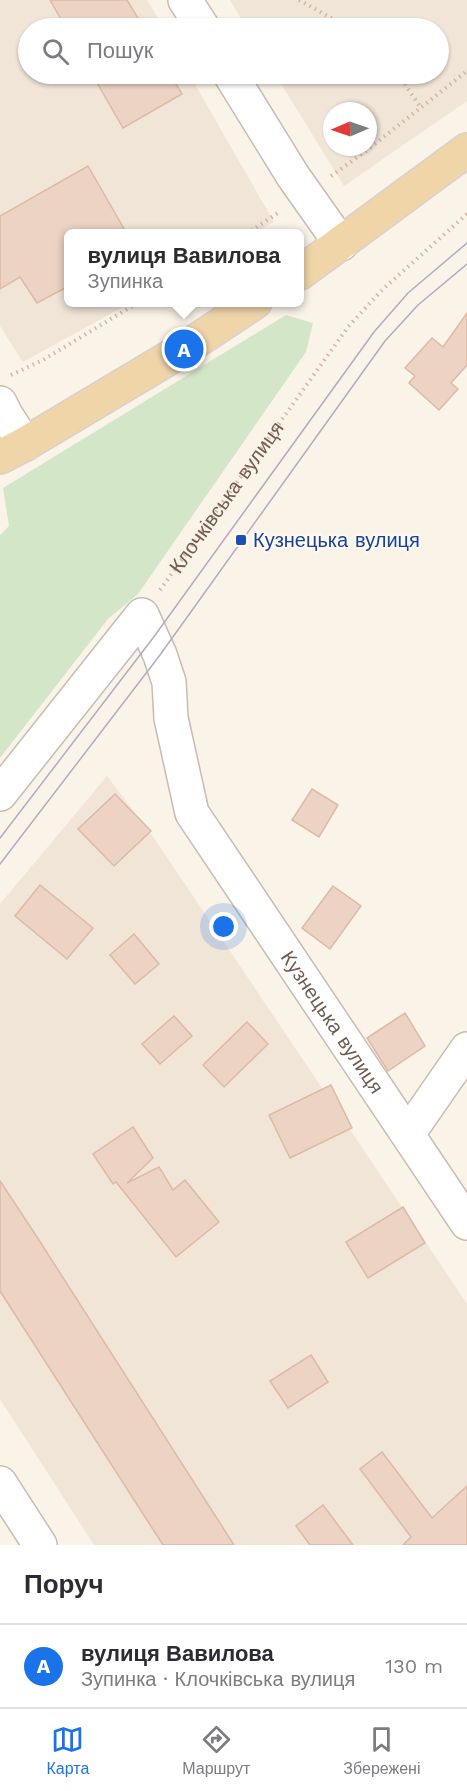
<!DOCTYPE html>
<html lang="uk">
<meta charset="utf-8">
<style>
body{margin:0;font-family:"Work Sans",sans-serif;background:#f2f2f3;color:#2b2b33}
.compass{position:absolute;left:323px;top:102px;width:54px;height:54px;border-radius:50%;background:#fff;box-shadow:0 2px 4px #0004;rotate:268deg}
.you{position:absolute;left:224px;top:927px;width:21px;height:21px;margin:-15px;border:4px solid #fff;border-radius:50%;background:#1a73e8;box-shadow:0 0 0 9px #1a73e833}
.badge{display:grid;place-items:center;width:39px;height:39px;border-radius:50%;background:#1a73e8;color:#fff;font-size:20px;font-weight:700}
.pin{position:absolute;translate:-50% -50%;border:3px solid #fff;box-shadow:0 2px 6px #0006}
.popup{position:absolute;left:64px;top:229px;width:240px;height:78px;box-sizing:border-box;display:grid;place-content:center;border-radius:9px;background:#fff;filter:drop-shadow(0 2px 4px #0005);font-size:20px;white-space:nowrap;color:#7c7c81}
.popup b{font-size:22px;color:#2b2b33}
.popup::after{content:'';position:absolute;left:50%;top:100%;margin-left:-12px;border:12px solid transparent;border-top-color:#fff}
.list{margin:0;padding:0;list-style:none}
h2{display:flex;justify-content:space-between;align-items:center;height:78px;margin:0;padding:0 24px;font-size:26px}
h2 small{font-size:20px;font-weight:400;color:#7c7c81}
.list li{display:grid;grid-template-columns:39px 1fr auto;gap:18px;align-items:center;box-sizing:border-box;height:84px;padding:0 24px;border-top:2px solid #e1e1e2}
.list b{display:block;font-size:22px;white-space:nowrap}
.list p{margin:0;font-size:20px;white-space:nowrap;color:#7c7c81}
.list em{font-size:20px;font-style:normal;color:#7c7c81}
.icon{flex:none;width:33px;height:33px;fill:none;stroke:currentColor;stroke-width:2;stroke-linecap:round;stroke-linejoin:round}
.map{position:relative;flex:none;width:467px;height:1545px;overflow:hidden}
.search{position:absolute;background:#fff;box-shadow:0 2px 4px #0004;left:18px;right:18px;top:18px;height:66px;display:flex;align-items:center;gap:15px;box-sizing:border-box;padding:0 21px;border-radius:33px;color:#7c7c81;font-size:22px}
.sheet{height:162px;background:#fff}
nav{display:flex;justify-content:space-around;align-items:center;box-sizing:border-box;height:84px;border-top:2px solid #e1e1e2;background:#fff;font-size:16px;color:#7c7c81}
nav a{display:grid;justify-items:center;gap:3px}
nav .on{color:#1a73e8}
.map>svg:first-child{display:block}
.residential{fill:#f0e5d7;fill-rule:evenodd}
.green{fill:#d4e6c8}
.building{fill:#ecd3c3;stroke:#dcbaa5;stroke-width:1.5}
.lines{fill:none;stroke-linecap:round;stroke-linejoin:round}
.minor-casing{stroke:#cbbbaf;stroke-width:36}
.major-casing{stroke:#d7d1ce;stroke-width:36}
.path{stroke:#d1b6a6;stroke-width:4;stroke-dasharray:1.5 4.5;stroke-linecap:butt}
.minor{stroke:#fff;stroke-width:33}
.major{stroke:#f0d5a9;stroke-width:33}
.tram{stroke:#b6a8c2;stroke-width:1.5}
.transit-dot{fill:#1a4fb4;stroke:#fdf7ee;stroke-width:2}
.labels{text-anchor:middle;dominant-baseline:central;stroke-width:4.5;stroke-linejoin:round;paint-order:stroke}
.street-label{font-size:20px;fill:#715b4f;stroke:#fdf7ee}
.transit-label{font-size:20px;fill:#164399;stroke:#fdf7ee;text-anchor:start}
</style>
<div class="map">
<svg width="467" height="1545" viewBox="0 0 467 1545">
<rect width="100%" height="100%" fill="#faf3e8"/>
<g class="residential">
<path d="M0,0H147L164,28H28V74H189L274,222L253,233L68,234V302L130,303L23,362L0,326Z"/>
<path d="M230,0H467V101L344,186L275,74H438V28H247ZM332,111H368V147H332Z"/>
<path d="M107,776L154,838L467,1304V1545H94L0,1399V904Z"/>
</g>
<path class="green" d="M286,315L313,323L306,352L138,594L108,619L0,758V535L9,526L3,488Z"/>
<g class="building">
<path d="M50,0H127L144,28H66Z"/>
<path d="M92,74H170L182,94L123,128Z"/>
<path d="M88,166L127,234H69V286L37,303L20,277L0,289V216Z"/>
<path d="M467,313V365L451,383L458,389L439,410L409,383L415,376L405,368L432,338L443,347Z"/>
<path d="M312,789L338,805L319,837L292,820Z"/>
<path d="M115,794L151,831L114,866L78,829Z"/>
<path d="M40,885L93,928L67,959L15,916Z"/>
<path d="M333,886L361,906L330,949L302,928Z"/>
<path d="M134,934L159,964L135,984L110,955Z"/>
<path d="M405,1013L425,1046L388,1071L367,1038Z"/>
<path d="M174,1016L192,1036L160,1064L142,1044Z"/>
<path d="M247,1022L268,1044L224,1087L203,1065Z"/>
<path d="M331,1085L352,1128L290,1158L269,1115Z"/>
<path d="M133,1127L153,1158L127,1183L159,1167L173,1190L185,1180L219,1222L176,1257L116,1182L113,1184L93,1154Z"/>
<path d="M0,1181L37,1237L234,1545H163L0,1291Z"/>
<path d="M403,1207L425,1243L368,1278L346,1242Z"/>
<path d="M311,1355L328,1382L288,1408L270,1381Z"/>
<path d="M382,1452L432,1518L467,1486V1545H403L411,1537L360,1469Z"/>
<path d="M323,1505L353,1545H310L296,1526Z"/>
</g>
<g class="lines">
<defs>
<g id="minor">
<path d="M185,0L203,28"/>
<path d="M230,74L293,176L341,244"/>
<path d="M0,403L6,415L25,444"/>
<path id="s2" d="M0,794L142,615L160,655L169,682L171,718L192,813L467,1223"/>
<path d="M408,1134L467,1049"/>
<path d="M0,1483L40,1545"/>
</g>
<g id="major">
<path d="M300,273L467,150"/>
<path d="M0,457L25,444L184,349L255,302"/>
</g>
</defs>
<use href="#minor" class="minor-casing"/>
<use href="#major" class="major-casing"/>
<g class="path">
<path d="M299,0L349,28"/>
<path d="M398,74L421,108"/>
<path d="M331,176L366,151L467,71"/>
<path d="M246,234L281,211"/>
<path d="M11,375L43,360L139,302"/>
<path id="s1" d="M160,590L348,327L382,290L467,214"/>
</g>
<use href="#minor" class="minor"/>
<use href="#major" class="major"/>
<g class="tram">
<path d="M0,838L153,638L374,332L408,293L467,243"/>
<path d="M0,864L160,655L385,341L418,305L467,264"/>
</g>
</g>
<rect class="transit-dot" x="235" y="534" width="12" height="12" rx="3"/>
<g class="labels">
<g class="street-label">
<text stroke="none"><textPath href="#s1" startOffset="114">Клочківська вулиця</textPath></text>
<text stroke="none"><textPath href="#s2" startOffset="686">Кузнецька вулиця</textPath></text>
</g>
<g class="transit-label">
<text x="253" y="540">Кузнецька вулиця</text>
</g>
</g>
</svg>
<svg class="compass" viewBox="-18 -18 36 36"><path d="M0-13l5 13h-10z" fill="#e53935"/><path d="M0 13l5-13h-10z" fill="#7c7c81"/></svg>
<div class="you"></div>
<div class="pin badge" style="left:184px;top:349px">A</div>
<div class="popup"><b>вулиця Вавилова</b>Зупинка</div>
<div class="search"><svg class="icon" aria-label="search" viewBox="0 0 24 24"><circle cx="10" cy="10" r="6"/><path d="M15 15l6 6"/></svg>Пошук</div>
</div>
<section class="sheet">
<h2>Поруч<small></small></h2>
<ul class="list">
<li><span class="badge">A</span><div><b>вулиця Вавилова</b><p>Зупинка · Клочківська вулиця</p></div><em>130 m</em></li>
</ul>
</section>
<nav>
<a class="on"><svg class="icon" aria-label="map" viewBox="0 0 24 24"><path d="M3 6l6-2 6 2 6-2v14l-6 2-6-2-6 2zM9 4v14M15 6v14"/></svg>Карта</a>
<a><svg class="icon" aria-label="directions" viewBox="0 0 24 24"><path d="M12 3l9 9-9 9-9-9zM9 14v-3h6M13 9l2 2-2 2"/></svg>Маршрут</a>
<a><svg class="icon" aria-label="saved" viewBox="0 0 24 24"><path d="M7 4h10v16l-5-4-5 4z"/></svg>Збережені</a>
</nav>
